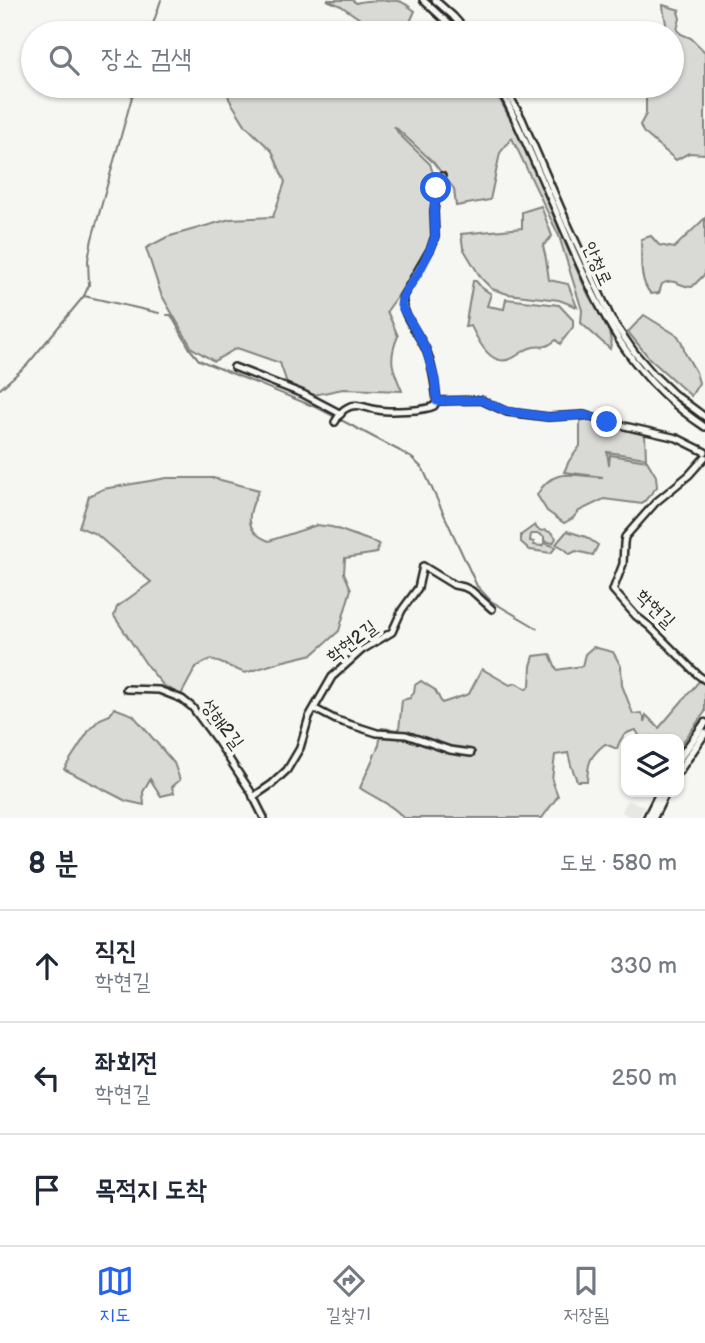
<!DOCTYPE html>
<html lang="ko">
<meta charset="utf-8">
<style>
body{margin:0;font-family:"Balsamiq Sans","Poor Story",sans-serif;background:#f6f6f7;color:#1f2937}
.controls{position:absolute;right:21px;bottom:21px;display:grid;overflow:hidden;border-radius:14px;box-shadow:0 2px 5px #0004}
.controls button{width:63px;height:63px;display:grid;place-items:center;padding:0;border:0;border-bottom:2px solid #e0e1e3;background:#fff;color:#1f2937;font:35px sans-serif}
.stop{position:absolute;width:21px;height:21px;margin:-16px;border:5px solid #2563eb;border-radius:50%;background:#fff}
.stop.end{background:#2563eb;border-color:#fff;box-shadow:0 2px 7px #0008}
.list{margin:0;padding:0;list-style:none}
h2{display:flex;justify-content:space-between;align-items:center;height:91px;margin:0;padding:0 28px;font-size:30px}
h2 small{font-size:23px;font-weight:400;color:#747a83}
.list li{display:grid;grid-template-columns:46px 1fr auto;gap:21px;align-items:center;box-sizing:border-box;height:112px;padding:0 28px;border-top:2px solid #e0e1e3}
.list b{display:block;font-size:26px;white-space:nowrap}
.list p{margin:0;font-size:23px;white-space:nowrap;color:#747a83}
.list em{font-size:23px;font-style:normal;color:#747a83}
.icon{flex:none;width:38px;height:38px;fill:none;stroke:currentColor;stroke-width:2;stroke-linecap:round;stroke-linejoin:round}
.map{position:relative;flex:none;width:705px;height:818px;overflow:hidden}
.search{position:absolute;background:#fff;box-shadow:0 2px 5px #0004;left:21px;right:21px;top:21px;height:77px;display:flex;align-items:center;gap:18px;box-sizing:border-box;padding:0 24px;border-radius:38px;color:#747a83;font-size:26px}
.sheet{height:427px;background:#fff}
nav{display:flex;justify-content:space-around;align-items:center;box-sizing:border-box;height:98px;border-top:2px solid #e0e1e3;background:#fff;font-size:19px;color:#747a83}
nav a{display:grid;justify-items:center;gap:4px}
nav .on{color:#2563eb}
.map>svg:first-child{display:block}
.built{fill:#e7e7e3}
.green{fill:#d9d9d5;stroke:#828280;stroke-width:2}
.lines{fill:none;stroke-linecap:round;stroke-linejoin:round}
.stream{stroke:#7a7a78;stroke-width:2}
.minor-casing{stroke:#2b2b2b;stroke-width:10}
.major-casing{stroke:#2b2b2b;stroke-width:11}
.minor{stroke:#f6f6f2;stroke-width:5}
.major{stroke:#f6f6f2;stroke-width:6}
.route{stroke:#2563eb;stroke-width:9}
.labels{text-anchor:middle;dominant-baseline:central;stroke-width:7;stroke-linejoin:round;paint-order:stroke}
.street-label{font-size:19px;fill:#2b2b2b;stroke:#f6f6f2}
</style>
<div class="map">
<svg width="705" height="818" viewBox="0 0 705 818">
<rect width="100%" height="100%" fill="#f6f6f2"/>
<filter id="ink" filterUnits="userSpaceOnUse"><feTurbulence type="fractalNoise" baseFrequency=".0143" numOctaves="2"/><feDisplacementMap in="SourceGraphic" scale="14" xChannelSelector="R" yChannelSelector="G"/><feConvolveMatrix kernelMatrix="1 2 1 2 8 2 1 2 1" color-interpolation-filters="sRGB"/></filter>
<g filter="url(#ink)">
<path class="built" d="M627,800L644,806L639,818H632L622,812Z"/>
<g class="green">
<path d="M327,0H352L356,3C366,0 389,0 399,1C405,3 410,7 415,11L405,33H346L354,30L360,19L341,6Z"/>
<path d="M663,5L680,10L678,12L680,18L677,30L681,34L691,38L705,52V154L689,153L676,160L643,132L640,125L646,114V86H672V33H666C668,24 663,15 663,5Z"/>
<path d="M312,19L325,23L330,33H264Z"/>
<path d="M227,86H492C531,152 555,226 589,296C597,311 615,332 610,349L581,323L582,310L559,236L512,138L500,153L490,200L456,206L454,189L444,176L433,162L394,126L399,134L430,164L435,179L432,211L433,236L429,247L418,268L387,311L398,336C388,359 392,368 402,391L343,389L309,396L288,386L280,363L237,348L214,361L192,348L161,294L146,248L167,237L230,219L273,217L285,182L272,151L246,126L229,99Z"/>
<path d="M541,206L552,236L543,246L546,259L549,280L568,284L577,307L559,300L508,294L492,289L481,278L463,248L461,234L522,228V212Z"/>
<path d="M705,218V274L692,287C680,287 674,277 662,284L659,293L651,294C638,280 642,256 641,239L651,236L659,245L674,248Z"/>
<path d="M473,281H476L481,287L491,294L487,306L504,309L506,299L559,305L573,320V327L560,344L556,340C542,351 544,344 530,348C523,350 517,357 510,359C490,367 478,340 471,326L465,327Z"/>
<path d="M644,315L678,336L682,343L685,353L696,372L699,383L691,396L650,359L628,332Z"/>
<path d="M588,419L604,425L645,435L646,458L607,452L609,465L610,455L647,461L656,476L657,487L642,504L604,499L579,511L573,518L564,523L547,511L537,495C553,465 576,477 603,477L564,472L569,461L580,446V421Z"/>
<path d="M167,478H213L259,490C248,512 242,531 269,541L317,525L332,527L379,544L377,553L345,558L344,573L351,589L339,631L313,654L280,662L245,673L211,659L196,667L181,695L163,685L148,667L114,616L117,607L151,582L96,534L79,527L89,496L103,489Z"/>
<path d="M535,525L537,529L542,531L545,530L552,533L556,538L553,543L544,541V537L539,534H531L530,541L534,542V545L542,546L544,543L556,547L551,553L530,550L521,542V535Z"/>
<path d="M567,531L586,537L598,545L593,555L576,551L570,554L565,549L556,544Z"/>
<path d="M593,647L613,652L621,666L622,685L633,714L641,713L644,717V723L646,715L659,728L700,680L705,683V712L679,747V739H641L636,730C625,732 620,738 617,749L605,744C590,756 588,762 587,781H577L571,765L568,753L555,755L552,780L558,796L542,818H403C395,806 373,797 360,788L379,745L382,728L399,730L402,700L410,698L414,692L415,685L421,681L435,690L442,703L469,694L482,669L510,685L516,683L526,689L530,686L531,666L534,656L550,654L557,670L582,666L585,654Z"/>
<path d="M114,708L133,715L174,763L180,780L172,787L174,793L161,796L150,779L143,792L144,805L126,801L64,769L90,729L100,719L110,715Z"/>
</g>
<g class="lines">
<g class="stream">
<path d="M150,33L161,0"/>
<path d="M84,296L89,285L88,260L92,239L135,86"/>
<path d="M167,315H171L190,349L199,360L320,409L400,451L412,458L423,469L477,586L491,601L537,628"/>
<path d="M0,389L27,365L84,296L159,313"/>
</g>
<defs>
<g id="minor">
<path d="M423,0L459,33"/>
<path d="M435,0L453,16L468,33"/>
<path d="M498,86C509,104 517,124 526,143C542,179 558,215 573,250C606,324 635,381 705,427"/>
<path d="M504,86L522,119L565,218L612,320L635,353L653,374L674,394L705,417"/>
<path d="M234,367L303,394L341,414"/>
<path d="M437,401C435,384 433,368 427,352C420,334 400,315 403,296L431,248L435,236L434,211L439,177L442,176"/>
<path d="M335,422C337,419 341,411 345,409C356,401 367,409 378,410C389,412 424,411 434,406L437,401L481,400L507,412L548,417L584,415L607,422L677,438L705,452"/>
<path d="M705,457L689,475L656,502L625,537L624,543L623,564L613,590L636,616L649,626L698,675L705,680"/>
<path d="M126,689L159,690L182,699L192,707L218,742L251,792L264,818"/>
<path d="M315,709L336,720L377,733L406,735L450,750L471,753"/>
<path d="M253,797L272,784L287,770L300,748L309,717L332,677L362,650L392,632L402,610L418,588L423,566L454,585L464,587L472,591L492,609"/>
</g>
<g id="major">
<path d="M679,759L705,723"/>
<path d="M679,771L705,733"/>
<path d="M647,818L660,792"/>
<path d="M653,818L666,792"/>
</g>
</defs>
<use href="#minor" class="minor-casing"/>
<use href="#major" class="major-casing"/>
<use href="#minor" class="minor"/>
<use href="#major" class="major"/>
</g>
</g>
<g class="lines" filter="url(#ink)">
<path class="route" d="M436,188L434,211L435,236L431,248L420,270L403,296L401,305L426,349L435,380L437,401L481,400L506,411L548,417L584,415L607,422"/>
</g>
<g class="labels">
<g class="street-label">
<text transform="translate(597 264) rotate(66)">안청로</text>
<text transform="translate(655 609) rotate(44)">학현길</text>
<text transform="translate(352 642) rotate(-37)">학현2길</text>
<text transform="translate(222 724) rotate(53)">성해2길</text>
</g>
</g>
</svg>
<div class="controls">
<button><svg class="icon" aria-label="layers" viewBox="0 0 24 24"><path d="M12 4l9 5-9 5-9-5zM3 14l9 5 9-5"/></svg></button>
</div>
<div class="stop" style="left:436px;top:188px"></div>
<div class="stop end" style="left:607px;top:422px"></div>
<div class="search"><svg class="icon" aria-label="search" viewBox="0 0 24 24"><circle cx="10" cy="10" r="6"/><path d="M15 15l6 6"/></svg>장소 검색</div>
</div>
<section class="sheet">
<h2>8 분<small>도보 · 580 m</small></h2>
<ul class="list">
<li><svg class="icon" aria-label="ahead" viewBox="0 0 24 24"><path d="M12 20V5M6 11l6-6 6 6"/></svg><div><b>직진</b><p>학현길</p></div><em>330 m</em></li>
<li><svg class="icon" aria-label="left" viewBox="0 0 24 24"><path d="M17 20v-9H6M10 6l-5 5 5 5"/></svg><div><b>좌회전</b><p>학현길</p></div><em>250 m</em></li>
<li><svg class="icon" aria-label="arrive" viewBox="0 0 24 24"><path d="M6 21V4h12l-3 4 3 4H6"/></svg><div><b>목적지 도착</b></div></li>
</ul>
</section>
<nav>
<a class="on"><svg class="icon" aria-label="map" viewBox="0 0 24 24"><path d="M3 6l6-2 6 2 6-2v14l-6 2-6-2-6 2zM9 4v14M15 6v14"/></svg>지도</a>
<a><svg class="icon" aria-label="directions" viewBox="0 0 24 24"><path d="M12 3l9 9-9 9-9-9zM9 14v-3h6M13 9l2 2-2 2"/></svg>길찾기</a>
<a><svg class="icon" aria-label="saved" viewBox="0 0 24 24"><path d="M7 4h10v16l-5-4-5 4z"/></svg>저장됨</a>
</nav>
